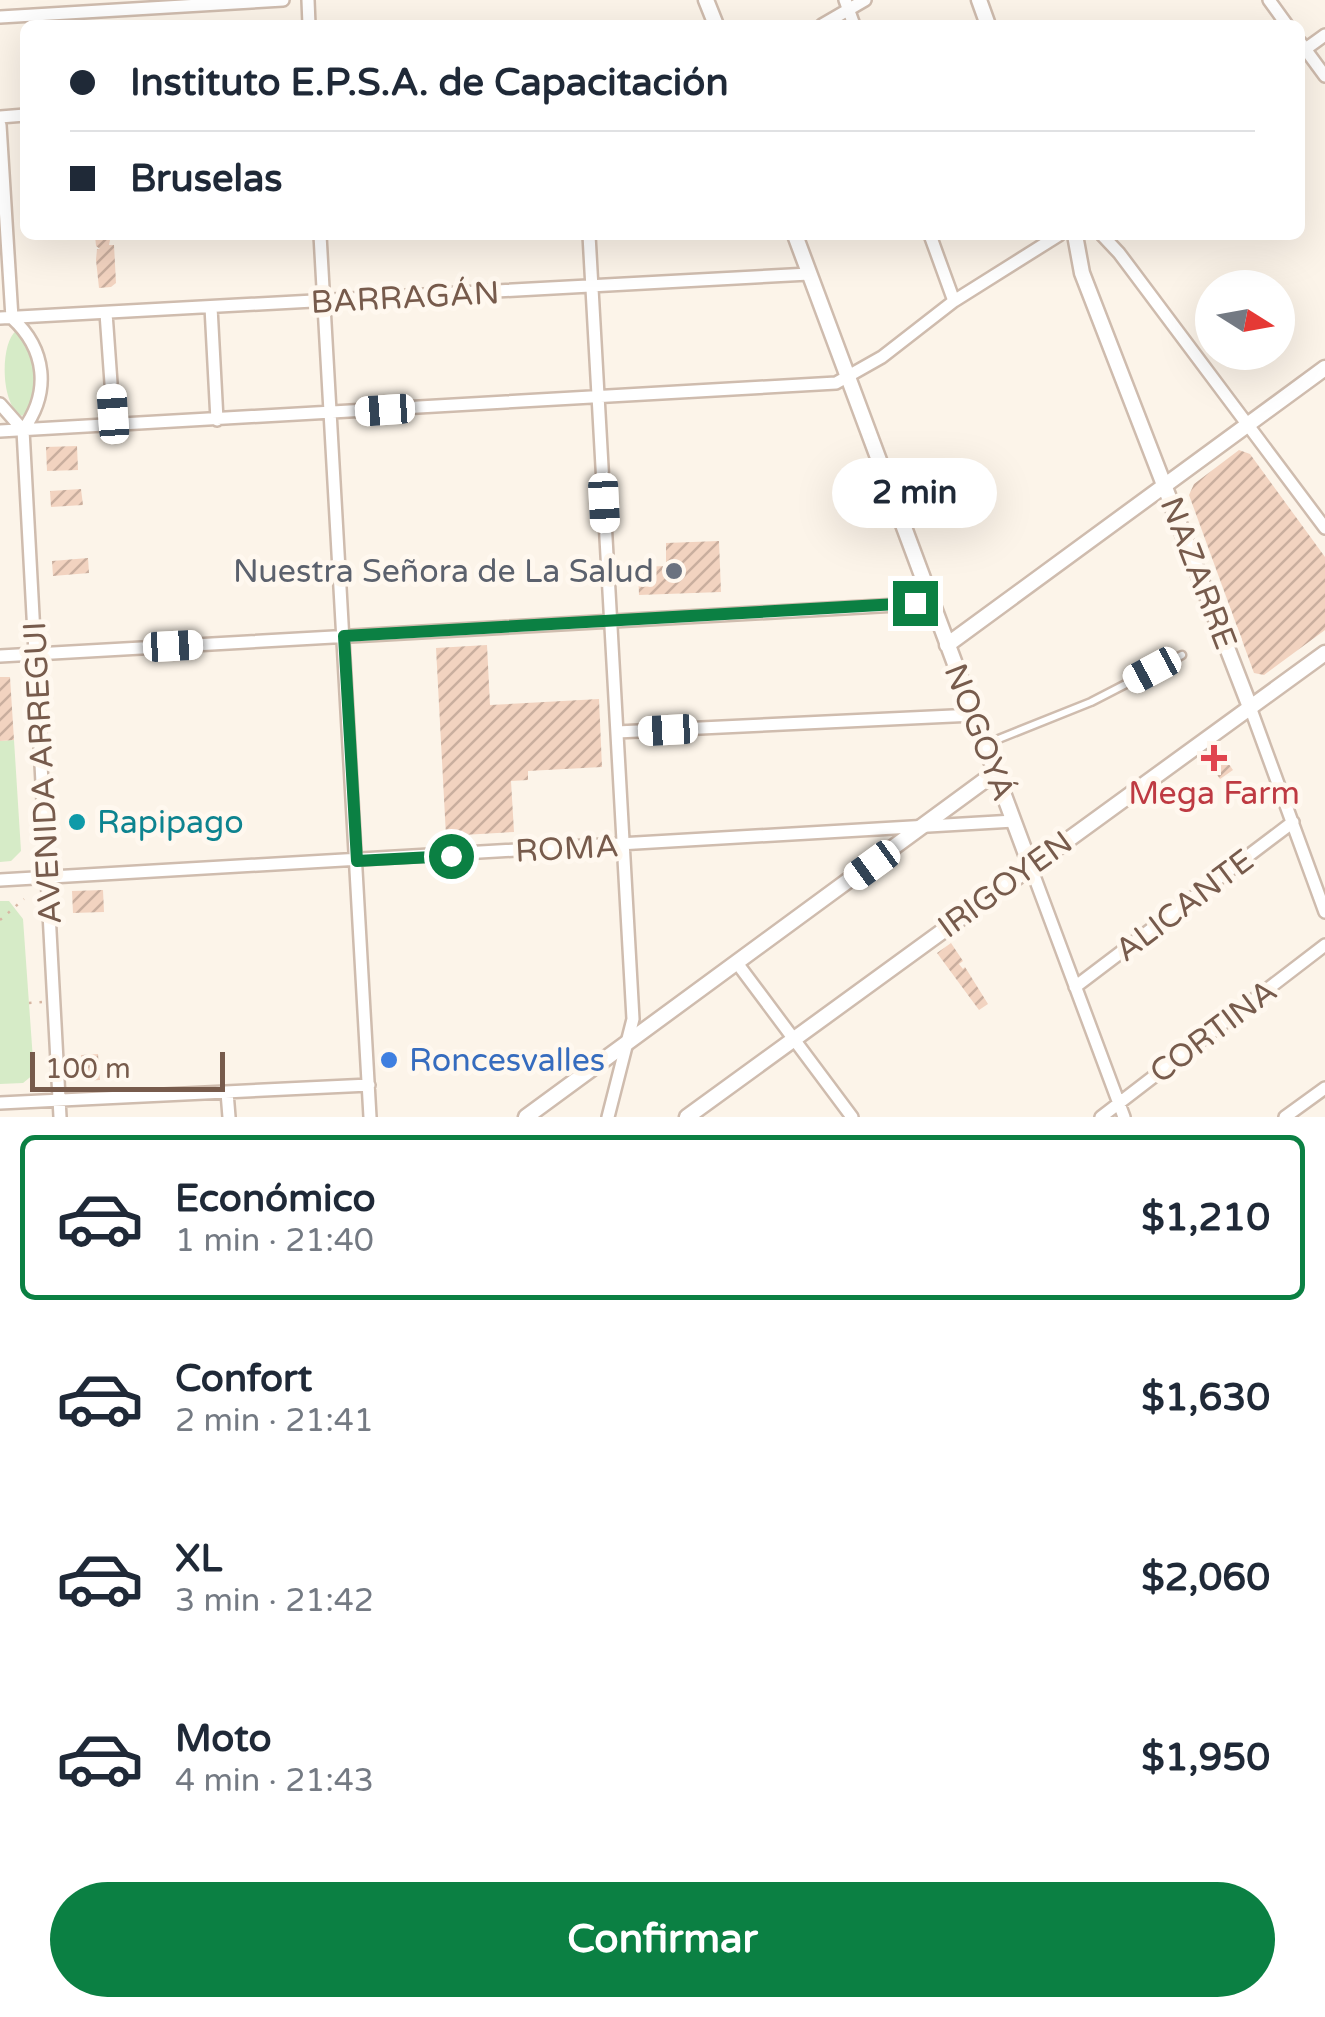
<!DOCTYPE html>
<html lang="es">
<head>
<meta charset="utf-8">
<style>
  body { margin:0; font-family:"Varela Round",sans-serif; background:#f2f2f3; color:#1f2937; height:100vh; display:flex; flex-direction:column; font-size:38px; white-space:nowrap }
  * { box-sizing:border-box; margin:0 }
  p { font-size:32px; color:#747a83 }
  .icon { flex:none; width:55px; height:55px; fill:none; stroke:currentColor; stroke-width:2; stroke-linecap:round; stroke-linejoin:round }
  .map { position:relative; height:1117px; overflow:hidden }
  .side { display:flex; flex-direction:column; background:#fff; flex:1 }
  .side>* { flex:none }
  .guide { position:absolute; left:20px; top:20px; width:1285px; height:220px; border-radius:15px; box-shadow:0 10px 40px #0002; display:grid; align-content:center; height:220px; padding:0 50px; background:#fff }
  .needle { width:65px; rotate:101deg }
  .tools { position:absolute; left:1195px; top:270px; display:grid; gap:20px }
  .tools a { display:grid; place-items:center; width:100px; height:100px; border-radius:50%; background:#fff; box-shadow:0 10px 40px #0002; font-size:50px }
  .scale { position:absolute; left:30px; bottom:25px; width:195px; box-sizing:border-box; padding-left:10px; border:5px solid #775b4c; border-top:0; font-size:28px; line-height:35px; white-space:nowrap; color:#775b4c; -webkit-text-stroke:8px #fff8ef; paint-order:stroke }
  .end { position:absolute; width:45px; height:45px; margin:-22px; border:12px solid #0b8043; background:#fff; box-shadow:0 0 0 5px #fff }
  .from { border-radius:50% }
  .bubble { position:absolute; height:70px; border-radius:35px; background:#fff; box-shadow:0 10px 40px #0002; font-size:32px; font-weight:700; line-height:70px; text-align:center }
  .car { position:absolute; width:30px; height:60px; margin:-30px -15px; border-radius:12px; box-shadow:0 0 8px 2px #0007; background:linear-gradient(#fff 24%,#345 0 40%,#fff 0 76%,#345 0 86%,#fff 0) }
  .guide b { display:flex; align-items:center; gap:35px; height:95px; font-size:38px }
  .guide b+b { border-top:2px solid #e0e1e3 }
  .guide i { width:25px; height:25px; background:#1f2937 }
  ul { padding:18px 0 0; list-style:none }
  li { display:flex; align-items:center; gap:30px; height:165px; margin:0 20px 15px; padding:0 30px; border:5px solid transparent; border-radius:15px }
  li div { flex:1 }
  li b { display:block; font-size:38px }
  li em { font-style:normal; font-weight:700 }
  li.on { border-color:#0b8043 }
  li>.icon { width:90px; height:90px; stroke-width:1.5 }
  .action { display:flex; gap:20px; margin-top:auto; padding:20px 50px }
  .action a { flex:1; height:115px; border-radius:60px; background:#0b8043; color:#fff; font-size:40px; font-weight:700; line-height:115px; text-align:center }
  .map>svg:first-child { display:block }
  .green { fill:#d6ebc7 }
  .building { fill:url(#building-hatch) }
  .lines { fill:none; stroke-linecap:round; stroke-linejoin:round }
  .service-casing { stroke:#cfbcae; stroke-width:11 }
  .minor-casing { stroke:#cfbcae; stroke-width:16 }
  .tertiary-casing { stroke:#cfbcae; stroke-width:19 }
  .path { stroke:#d7b6a3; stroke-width:2.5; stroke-dasharray:2.5 8; stroke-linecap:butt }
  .service { stroke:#fff; stroke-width:6 }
  .minor { stroke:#fff; stroke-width:11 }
  .tertiary { stroke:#fff; stroke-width:14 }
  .route { stroke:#0b8043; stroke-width:12 }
  .worship-dot { fill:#6b7280; stroke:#fff8ef; stroke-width:4 }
  .health-dot { fill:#e0444e; stroke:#fff8ef; stroke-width:4 }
  .culture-dot { fill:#0f9aa8; stroke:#fff8ef; stroke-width:4 }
  .shop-dot { fill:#3f7fe0; stroke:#fff8ef; stroke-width:4 }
  .labels { text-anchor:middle; stroke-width:10; stroke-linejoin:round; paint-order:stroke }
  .street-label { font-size:32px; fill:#775b4c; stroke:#fff8ef }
  .worship-label { font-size:32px; fill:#5b616d; stroke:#fff8ef; text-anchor:end }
  .health-label { font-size:32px; fill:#be3a42; stroke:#fff8ef }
  .culture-label { font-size:32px; fill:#0d838f; stroke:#fff8ef; text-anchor:start }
  .shop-label { font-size:32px; fill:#366cbe; stroke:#fff8ef; text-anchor:start }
</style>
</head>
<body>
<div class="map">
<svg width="1325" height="1117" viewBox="0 0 1325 1117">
  <defs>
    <pattern id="building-hatch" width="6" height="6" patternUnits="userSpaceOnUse" patternTransform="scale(2.5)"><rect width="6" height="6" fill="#f2d3c0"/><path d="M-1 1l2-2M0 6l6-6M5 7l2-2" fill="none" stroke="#c9ae9e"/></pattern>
  </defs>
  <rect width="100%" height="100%" fill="#fcf4e9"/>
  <!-- green -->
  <path class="green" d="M16,331c24,13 28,68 6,85 -22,-10 -22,-73 -6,-85z
    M14,740l7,111 -10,10 -11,1v-121z
    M0,901h9l14,18 11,155 -11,9 -23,1z"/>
  <!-- building -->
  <path class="building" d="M95,235h16l-2,10h5l2,38 -5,4 -12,1 -3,-28 1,-11h3l-4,-3z
    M77,446l1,24 -31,1 -1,-24z
    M1239,450l11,4 75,103v73l-61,45 -10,-2 -65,-178 5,-11z
    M81,489l2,16 -32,2 -1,-16z
    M719,541l2,51 -82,3 -1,-28 28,-1v-23z
    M88,558l1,15 -36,3 -1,-15z
    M487,645l3,60 109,-6 3,68 -74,4v9l-17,1 3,51 -68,4 -10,-188z
    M0,677h10l4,63 -14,1z
    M1219,750l14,20 -13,9 -14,-20z
    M85,813l1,17 -17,1 -1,-17z
    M103,890l1,22 -31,1 -1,-22z
    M951,943l12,18 -4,3 4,5 2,-2 23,37 -9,6 -42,-57z
    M98,1054l2,26 -15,1 -4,-26z"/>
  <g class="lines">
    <!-- service casing -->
    <g class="service-casing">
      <path id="service" d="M986,744l105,-42 91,-47"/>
    </g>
    <!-- minor casing -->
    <g class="minor-casing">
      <path id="minor" d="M308,0l1,25
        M845,0l9,25
        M1269,0l18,25
        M0,17l283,-17
        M822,25l43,-25
        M1300,42l25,34
        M1300,53l25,-18
        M0,117l25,-2
        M0,125l12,193
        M320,235l50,882
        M589,235l44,784 -25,98
        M930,235l24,66
        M1102,235l17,18 206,275
        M211,307l6,113
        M106,313l8,112
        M0,318l809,-44
        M12,318c34,31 39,74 11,112l37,687
        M0,404l23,26
        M0,431l836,-48 46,-26 72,-56 105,-66
        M0,656l932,-53
        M1250,707l75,205
        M617,732l357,-17
        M1030,865l94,252
        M0,880l1014,-59
        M737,963l115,154
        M1075,987l218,-165
        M227,1092l2,25
        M0,1103l369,-18
        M1101,1117l224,-172
        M1285,1117l40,-29"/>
    </g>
    <!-- tertiary casing -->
    <g class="tertiary-casing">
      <path id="tertiary" d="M706,0l10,25
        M979,0l9,25
        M795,235l235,630
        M1075,235l7,38 168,434
        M947,645l378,-277
        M526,1117l470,-345
        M687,1117l638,-464"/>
    </g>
    <!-- path -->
    <path class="path" d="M0,920l24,-21
      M29,1003l13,-1"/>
    <!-- service -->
    <use href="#service" class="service"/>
    <!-- minor -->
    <use href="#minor" class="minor"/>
    <!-- tertiary -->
    <use href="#tertiary" class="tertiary"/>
  </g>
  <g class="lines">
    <!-- route -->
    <path class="route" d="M451,856l-94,5 -13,-225 571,-33"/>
  </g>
  <!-- markers -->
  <circle class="worship-dot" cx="674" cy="571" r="10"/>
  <path class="health-dot" d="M1209 743h10v10h10v10h-10v10h-10v-10h-10v-10h10z"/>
  <circle class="culture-dot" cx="77" cy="822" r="10"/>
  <circle class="shop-dot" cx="389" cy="1060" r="10"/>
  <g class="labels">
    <!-- street labels -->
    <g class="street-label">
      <text transform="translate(405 297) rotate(-3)" y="11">BARRAGÁN</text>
      <text transform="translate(1199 573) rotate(69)" y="11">NAZARRE</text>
      <text transform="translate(980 732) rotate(69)" y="11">NOGOYÁ</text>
      <text transform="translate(42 773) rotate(-93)" y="11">AVENIDA ARREGUI</text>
      <text transform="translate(567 848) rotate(-3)" y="11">ROMA</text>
      <text transform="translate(1005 884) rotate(-36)" y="11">IRIGOYEN</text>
      <text transform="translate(1184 905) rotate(-37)" y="11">ALICANTE</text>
      <text transform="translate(1213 1031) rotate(-37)" y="11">CORTINA</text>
    </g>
    <!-- worship labels -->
    <g class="worship-label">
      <text x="654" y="582">Nuestra Señora de La Salud</text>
    </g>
    <!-- health labels -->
    <g class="health-label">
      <text x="1214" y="804">Mega Farm</text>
    </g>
    <!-- culture labels -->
    <g class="culture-label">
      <text x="97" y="833">Rapipago</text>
    </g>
    <!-- shop labels -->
    <g class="shop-label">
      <text x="409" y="1071">Roncesvalles</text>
    </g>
  </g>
</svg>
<div class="tools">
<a><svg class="needle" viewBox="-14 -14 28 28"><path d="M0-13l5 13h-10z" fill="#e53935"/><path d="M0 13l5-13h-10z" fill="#747a83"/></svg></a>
</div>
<div class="scale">100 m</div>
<i class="end from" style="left:451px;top:856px"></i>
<i class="end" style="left:915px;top:603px"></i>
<div class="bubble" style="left:832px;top:458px;width:165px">2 min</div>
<i class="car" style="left:385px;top:410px;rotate:266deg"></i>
<i class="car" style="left:113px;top:414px;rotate:356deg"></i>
<i class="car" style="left:604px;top:503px;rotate:177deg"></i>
<i class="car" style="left:173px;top:646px;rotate:87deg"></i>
<i class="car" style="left:1152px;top:670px;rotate:242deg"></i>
<i class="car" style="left:668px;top:730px;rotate:267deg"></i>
<i class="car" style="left:872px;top:865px;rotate:234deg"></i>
<div class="guide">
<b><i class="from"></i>Instituto E.P.S.A. de Capacitación</b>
<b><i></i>Bruselas</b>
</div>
</div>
<section class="side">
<ul>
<li class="on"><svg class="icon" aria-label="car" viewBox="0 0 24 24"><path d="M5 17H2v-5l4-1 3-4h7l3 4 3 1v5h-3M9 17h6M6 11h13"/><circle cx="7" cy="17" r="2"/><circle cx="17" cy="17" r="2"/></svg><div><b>Económico</b><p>1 min · 21:40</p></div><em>$1,210</em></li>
<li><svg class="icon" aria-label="car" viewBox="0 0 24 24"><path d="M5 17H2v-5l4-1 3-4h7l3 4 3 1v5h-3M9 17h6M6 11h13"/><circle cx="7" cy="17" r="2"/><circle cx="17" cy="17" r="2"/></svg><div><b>Confort</b><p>2 min · 21:41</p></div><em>$1,630</em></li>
<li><svg class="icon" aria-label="car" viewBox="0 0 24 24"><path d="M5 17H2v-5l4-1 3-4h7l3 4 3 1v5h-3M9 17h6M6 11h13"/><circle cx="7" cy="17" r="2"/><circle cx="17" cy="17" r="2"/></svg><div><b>XL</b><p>3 min · 21:42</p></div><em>$2,060</em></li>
<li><svg class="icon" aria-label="car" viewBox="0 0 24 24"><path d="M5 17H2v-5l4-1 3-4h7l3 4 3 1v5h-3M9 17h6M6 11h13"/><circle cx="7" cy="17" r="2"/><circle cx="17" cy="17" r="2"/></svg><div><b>Moto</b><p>4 min · 21:43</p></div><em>$1,950</em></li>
</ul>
<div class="action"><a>Confirmar</a></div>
</section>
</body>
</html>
